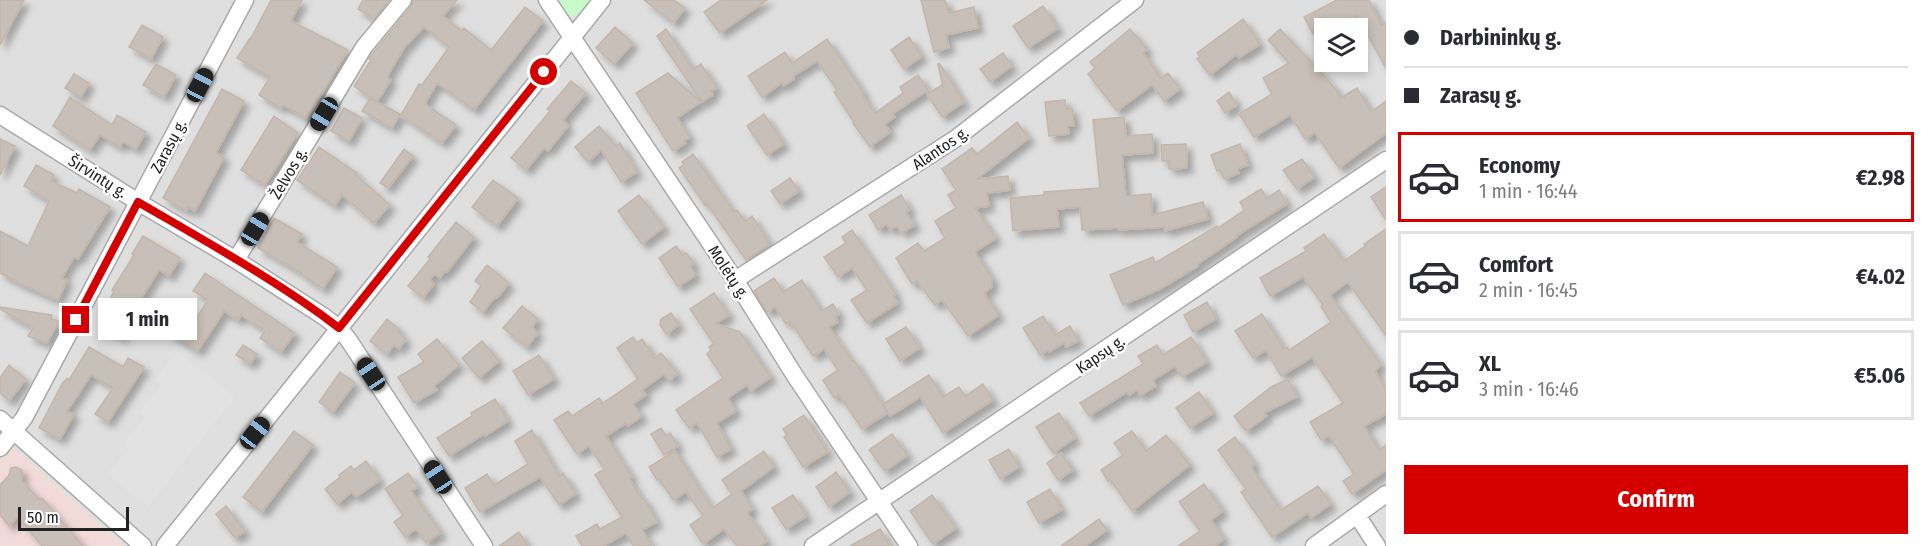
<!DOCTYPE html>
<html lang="en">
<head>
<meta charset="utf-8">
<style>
  body { margin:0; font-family:"Fira Sans Condensed",sans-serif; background:#f7f7f7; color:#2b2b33; height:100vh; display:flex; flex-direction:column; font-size:22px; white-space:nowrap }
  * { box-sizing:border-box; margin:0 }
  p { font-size:20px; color:#7c7c81 }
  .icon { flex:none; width:33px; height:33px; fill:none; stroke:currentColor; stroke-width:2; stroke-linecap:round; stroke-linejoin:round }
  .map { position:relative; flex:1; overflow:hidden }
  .panel { display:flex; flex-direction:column; background:#fff; width:540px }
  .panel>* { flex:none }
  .guide { display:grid; align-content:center; height:132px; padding:0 18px; background:#fff }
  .buttons { position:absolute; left:1314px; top:18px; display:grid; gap:12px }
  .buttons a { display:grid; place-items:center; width:54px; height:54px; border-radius:0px; background:#fff; box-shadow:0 3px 9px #0003; font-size:30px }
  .scale { position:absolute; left:18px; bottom:15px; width:111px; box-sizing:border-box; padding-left:6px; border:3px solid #222; border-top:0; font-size:16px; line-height:21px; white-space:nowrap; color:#222; -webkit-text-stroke:4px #fff; paint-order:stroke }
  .end { position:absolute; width:27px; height:27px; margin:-14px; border:8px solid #d40000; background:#fff; box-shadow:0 0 0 3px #fff }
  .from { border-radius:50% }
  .bubble { position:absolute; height:42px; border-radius:0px; background:#fff; box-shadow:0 3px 9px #0003; font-size:20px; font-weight:700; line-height:42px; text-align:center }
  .car { position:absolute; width:18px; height:36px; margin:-18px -9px; border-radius:8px; box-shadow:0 0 4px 2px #0007; background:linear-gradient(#222 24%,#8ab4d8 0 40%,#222 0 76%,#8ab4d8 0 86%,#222 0) }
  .guide b { display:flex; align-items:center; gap:21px; height:57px; font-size:22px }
  .guide b+b { border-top:2px solid #e1e1e2 }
  .guide i { width:15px; height:15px; background:#2b2b33 }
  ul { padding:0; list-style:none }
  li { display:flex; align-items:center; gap:18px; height:90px; margin:0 12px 9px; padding:0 6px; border:3px solid #e1e1e2; border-radius:0px }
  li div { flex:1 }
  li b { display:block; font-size:22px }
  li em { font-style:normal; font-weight:700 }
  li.active { border-color:#d40000 }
  li>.icon { width:54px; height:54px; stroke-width:1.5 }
  .button { display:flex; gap:12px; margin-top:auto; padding:12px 18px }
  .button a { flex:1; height:69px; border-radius:0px; background:#d40000; color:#fff; font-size:24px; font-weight:700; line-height:69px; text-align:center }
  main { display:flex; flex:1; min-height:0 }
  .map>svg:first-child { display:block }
  .residential { fill:#e0dfdf; fill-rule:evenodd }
  .commercial { fill:#f2dad9 }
  .park { fill:#c8facc }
  .parking { fill:#e2e2e2 }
  .building { fill:#c7bfb8; stroke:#c4b6ab; stroke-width:1.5; filter:url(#shadow) }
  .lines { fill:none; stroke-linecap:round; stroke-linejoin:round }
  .street-casing { stroke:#a9a9a9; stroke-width:19 }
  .street { stroke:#fff; stroke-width:16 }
  .route { stroke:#d40000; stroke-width:8 }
  .labels { text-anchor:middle; stroke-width:5; stroke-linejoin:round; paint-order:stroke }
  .street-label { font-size:16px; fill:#222; stroke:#fff }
</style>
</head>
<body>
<main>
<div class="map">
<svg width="1386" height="546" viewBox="0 0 1386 546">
  <defs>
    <filter id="shadow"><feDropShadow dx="5.5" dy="5.5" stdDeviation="3" flood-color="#0004"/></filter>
  </defs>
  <rect width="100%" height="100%" fill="#f2efe9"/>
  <!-- residential -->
  <path class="residential" d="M0,0h1386v546h-1262l-111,-98 -13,13zM1324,28h34v34h-34z"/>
  <!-- commercial -->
  <path class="commercial" d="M13,448l111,98h-124v-85z"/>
  <!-- park -->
  <path class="park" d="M555,0h36l-10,12 -11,6 -8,-7z"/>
  <!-- parking -->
  <path class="parking" d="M177,351l58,46 -87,110 -41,-33 21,-25 -5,-4 22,-28 -6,-5 22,-27 -6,-6z"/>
  <!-- building -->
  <path class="building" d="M0,0h24l-24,45z
    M271,0h31l-11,21 57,29 -41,68 -24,-13 -2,3 -22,-13 11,-18 -33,-19 13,-20h1z
    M363,0h26l-15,19 -16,-10z
    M413,0h44l-14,16 19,15 2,-3 27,22 34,-43 18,14 -69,89 -37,-27 -12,21 31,21 -14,18 -41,-28 18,-31 3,1 27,-38 -25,-20 -20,21 -17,29 4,3 -14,22 -23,-16 17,-26 -2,-1 4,-6 38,-46z
    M644,0h30l11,8 -11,15z
    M721,0h46l-47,33 -16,-21z
    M921,0h24l4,13 25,-6 4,21 -32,7 3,13 -15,4z
    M1337,0h32l12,25 5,-3v46l-29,-52 -29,12h-4v9l-7,4 -13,-24z
    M1043,6l15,22 -30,20 -15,-22z
    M1243,19l17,25 -21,14 -2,-4 -27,21 -13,-16 3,-2 -3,-4z
    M142,25l21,12 -12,22 -22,-12z
    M615,27l18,16 -19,21 -18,-16z
    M666,29l27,40 8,-5 16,24 -6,3 2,4 -11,7 -45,-66z
    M1130,29l17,20 -4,4 18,25 7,-5 12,16 -16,12 -12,-16 -35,26 -29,-37 7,-6 -5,-6z
    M1280,29l55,59 5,10 3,-2 1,2 1,-3 12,-7 14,24 15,-11v32l-47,35 -24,-35 -10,6 -15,-24 -36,22 -15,-23 33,-20 -9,-16 26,-15 -21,-23z
    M909,37l13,19 -18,13 -13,-19z
    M827,39l37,54 -2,1 13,19 28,-20 -3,-6 18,-12 10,15 -36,24 3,3 -10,7 5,8 -20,15 -17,-24 1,-1 -20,-30 3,-2 -20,-29 -24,15 1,3 -11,7 -1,-3 -20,14 -14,-21 37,-24 7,11z
    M1003,53l9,13 -22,16 -10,-13z
    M156,64l20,11 -12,22 -21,-12z
    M938,64h2l24,38 -22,15 -15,-23 15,-9 1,2z
    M668,73l33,29 -24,16 13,19 -6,4 2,2 -13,8 -37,-58z
    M74,74l15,9 -8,14 -16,-9z
    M571,81l15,12 -23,27 5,6 -20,25 -4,-3 -18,22 -15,-12 39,-47 -3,-2z
    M222,89l22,12 -28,52 8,4 -29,54 -7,-4 -1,4 -24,-13z
    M1229,92l8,13 -12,8 -8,-12z
    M70,97l42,28 5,-10 29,17 -10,17 -13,-7 -3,5 -20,-12 -10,15 -37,-24z
    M370,98l30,16 -8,14 -30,-17z
    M1065,100l1,9 6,-1 2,18h-6l1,8 -20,2 -4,-34z
    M344,108l18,10 -13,23 -18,-10z
    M764,114l20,30 -17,11 -20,-29z
    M274,116l24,17 -33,52 -24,-15z
    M1124,117l2,19 26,-2 1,19 -31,2 4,41 25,-2 1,21 51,-13 5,17 -43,12 -1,-4 -45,3 -1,-2 -36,2 -2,-23 -23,2 2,18 -46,4 -3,-33 34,-3v-3l56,-4 -7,-68z
    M1017,122l12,16 -52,41 31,-3 2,14 -23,3 2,13 -14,2 21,30 -21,14 17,26v9l-8,6 15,22 -31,21 -26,-36 -7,5 -18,-24 -5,3 -16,-26 22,-15 6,8 21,-13 -10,-17 21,-13 -8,-13 8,-5 -14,-21 30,-21 5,6z
    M599,126l17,20 4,-3 17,29 -16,10 -20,-32 -13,12 -13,-15z
    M0,139l15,7 -15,29z
    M1186,144l1,24 -18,1v-8h-7l-1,-16z
    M1240,144l8,21 -11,4 2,4 -15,6 -4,-9 -3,1 -6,-16z
    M319,147l38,26 -1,2 34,30 -16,18 -32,-28 -7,11 -38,-26z
    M404,149l9,7 -25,32 -8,-5z
    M693,154l41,58 3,-2 8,11 7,-5 18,28 -24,16 -39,-56 -2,1 -26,-37 5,-3 -2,-3z
    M1302,159l13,18 -18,12 -14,-19z
    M36,165l18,10 -3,6 26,12 2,-4 31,18 -32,52 -4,-2 -12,21 5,2 -9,20 -37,-16 -21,-11v-42l28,15 21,-45 -25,-15z
    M790,178l9,13 -19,13 -9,-13z
    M493,180l25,18 -21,28 -25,-19z
    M1386,187v33l-15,-23z
    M1261,189l6,9 12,-8 8,14 -51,32 1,1 -39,27v2l-38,23 -37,16 -13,-30 43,-18 2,6 62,-37 1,2 26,-18 -4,-8z
    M639,195l25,32 -22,17 -24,-33z
    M901,195l9,14 -4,3 9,13 -13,8 -5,-7 -7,4 -3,-6 -9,6 -9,-15z
    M274,218l28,16 -5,8 40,25 -14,22 -22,-15 1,-1 -44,-25z
    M456,222l18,15 -27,35 -2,-1 -5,7 -5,-4 -5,5 4,5 -11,14 -15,-12 22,-27 -2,-2z
    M1386,229v107l-38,-54 -18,13 51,70 -6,6 11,19v24l-22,12 15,24 7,-5v25l-34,24 -9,-13 11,-7 -25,-38 -8,4 -11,-18 33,-19 -27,-40 -4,-6 -31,19 -15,-26 -13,8 -18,-27 27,-17 22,35 3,-2 2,3 42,-28 -10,-15 2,-2 -20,-28 -33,19 -10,-18 46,-27 -2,-3 20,-14 20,27 21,-15 -1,-2z
    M852,230l44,64 -3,2 5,7 -31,20 -16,-23 16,-10 -15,-22 -14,9 -14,-20 22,-14 -4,-6z
    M143,236l37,22 -11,18 -10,-6 -28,44 -9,23 -19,-9 2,-9 -4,-2 13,-26 -2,-1 22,-35 -2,-1z
    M676,246l7,9 3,-2 8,10 -4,3 6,9 -18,12 -19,-29z
    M487,265l22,18 -12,15 -2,-1 -12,15 -13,-10 11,-16 -6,-5z
    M205,273l90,60 -14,19 -21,-14 5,-7 -24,-16 -3,5 -14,-9 -26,40 -31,-19 14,-21 14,9 13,-20 -15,-9z
    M774,278l9,14 19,-12 19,31 12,-7 6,10 -4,3 3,5 -9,5 23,34 2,-1 34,53 -26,16 -23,-34 -5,3 -11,-18 15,-10 -14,-21 -11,7 -23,-35 -4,3 -11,-17 -8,5 -13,-21z
    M714,293l15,22 -13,9 24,8 31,45 -20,14 -4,-6 -19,13 8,13 -19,12 14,26 -14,8 -20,-34 -8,5 -13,-18 47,-32 -16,-24 4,-4 -2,-3 5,-3 -24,-35z
    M1207,302l9,17 -23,13 -9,-17z
    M522,306l16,13 -6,8 6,6 -11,14 -24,-19z
    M0,307l52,8 -1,4 8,2 -12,22 -19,-7 5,-8 -33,-19z
    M671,313l8,12 -13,9 -6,-9 1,-6z
    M1043,316l12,19 15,-9 8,15 -12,6 -2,-4 -15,9 -1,-2 -8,5 -17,-27z
    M387,319l13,11 -2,2 8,7 -7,10 -5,-4 -7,9 -17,-13z
    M906,327l14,21 -20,13 -14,-22z
    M633,337l4,6 5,-4 13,19 6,-5 17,21 -9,7 -5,-7 -22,16 4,5 -13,9 9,12 -14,10 -2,-3 -20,13 26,41 -3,1 13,21 2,-1 13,24 -15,8 10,16h-19l-7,-13 -22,13h-22l-6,-10 21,-12 3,5 22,-12 -27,-42 9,-6 -15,-23 -12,8 -23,-34 14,-9 4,5 27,-18 4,5 35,-24 -21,-31z
    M1191,337l16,25 -25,15 -7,-11 -22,14 3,6 -16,10 -3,-6 -8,5 -2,-3 -38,24 -9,-13 63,-39 -5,-8 19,-11 6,10z
    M437,339l22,26 -25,21 3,4 -23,13 -16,-26 26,-15 -6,-8z
    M482,341l17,20 -20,17 -17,-20z
    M243,345l14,9 -7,10 -14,-9z
    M89,347l34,20 5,-9 16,9 -36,55 -13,-8 18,-26 -22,-13 -24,36 7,3 -14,25 -21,-11 23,-44 5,-6 2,2z
    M539,355l15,24 -26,16 -15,-24z
    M9,365l17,14 -17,22 -9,-8v-15z
    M340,372l15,11 -22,29 -14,-10z
    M929,375l14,22 16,-10 6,9 18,-12 10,16 -50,33 -23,-36 -30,19 -7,-12z
    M1288,379l9,18 -33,16 3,3 -21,15 -12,-15 37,-29z
    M1199,392l14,21 -23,15 -14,-20z
    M495,399l13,22 -23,15 -1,-2 -35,22 -12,-18 35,-22 -1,-3z
    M1059,413l16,25 -22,15 -17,-26z
    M804,415l24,37 -25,15 -19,-30 3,-2 -4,-6z
    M661,428l5,8 4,-3 8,13 -14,9 -13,-21z
    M532,430l27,46 4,-3 13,21 -17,11 -19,-28 -60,35 -15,-24 22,-14 7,11 34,-21 -13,-23z
    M294,431l19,14 -51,67 -19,-15z
    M1132,431l14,20 20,-16 24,30 -58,46 -22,-32 -2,2 -7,-11 22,-15 -9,-12z
    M892,434l16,21 -23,16 -16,-21z
    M1235,437l20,27 -4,3 30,43 37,-24 13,18 -20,14 -3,-5 -36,24 -31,-45 5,-3 -28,-39z
    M1009,449l10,18 -19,12 -11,-19z
    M675,451l37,57 20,-14 -10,-14 42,-29 10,16 -33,24 12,18 -6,4 20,28 -7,5h-23l-13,-17 -21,15 -13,-19 13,-9 -17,-24 -13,8 -14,-21 -2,1 -8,-13z
    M1061,453l12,17 -15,10 -11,-17z
    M366,461l14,19 -24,17 -4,-5 -15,12 -12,-15 15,-12 -1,-2 12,-9 3,4z
    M16,467l6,3v11l17,18 3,-1 41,48h-41l-24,-29 -9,9 -9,-11v-30l9,-10 2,-7z
    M836,472l14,20 -21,15 -13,-20z
    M408,473l10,14 -7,4 30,42 -15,10 -10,-14 -11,8 -11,-15 9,-7 -18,-26z
    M1204,484l19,27 -12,9 13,19 -9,7h-37l22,-15 -21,-29z
    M1050,489l12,21 -23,13 -12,-21z
    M793,495l14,21 -21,13 -14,-21z
    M932,495l24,33 -23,16 -23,-33z
    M226,506l19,25 -10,7 -19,-24z
    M1099,519l8,11 -22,16h-24z
    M880,529l10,17h-40z
    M519,532l9,14h-29z"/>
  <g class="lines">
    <!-- street casing -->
    <g class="street-casing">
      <path id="street" d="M547,0l188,280 60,96 114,170
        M0,115l138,87 98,58 87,56 16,12 9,11 136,207
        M236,260l128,-213 39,-47
        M735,280l220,-141 180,-139
        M0,419l143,127
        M0,448l24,-30 221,-418
        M1357,515l20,31
        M165,546l437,-546
        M813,546l573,-386
        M1314,546l72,-52"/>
    </g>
    <!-- street -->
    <use href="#street" class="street"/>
  </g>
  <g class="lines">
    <!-- route -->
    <path class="route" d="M76,320l62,-118c67,39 140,79 201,126l205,-256"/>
  </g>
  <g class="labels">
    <!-- street labels -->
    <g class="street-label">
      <text transform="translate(168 146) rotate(-62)" y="6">Zarasų g.</text>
      <text transform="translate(940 148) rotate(-34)" y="6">Alantos g.</text>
      <text transform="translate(288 173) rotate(-59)" y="6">Želvos g.</text>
      <text transform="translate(98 176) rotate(32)" y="6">Širvintų g.</text>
      <text transform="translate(729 272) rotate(57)" y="6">Molėtų g.</text>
      <text transform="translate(1100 354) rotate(-34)" y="6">Kapsų g.</text>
    </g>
  </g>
</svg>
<div class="buttons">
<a><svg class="icon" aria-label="layers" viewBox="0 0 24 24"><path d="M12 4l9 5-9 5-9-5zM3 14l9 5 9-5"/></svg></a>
</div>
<div class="scale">50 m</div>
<i class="end from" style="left:544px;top:72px"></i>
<i class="end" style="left:76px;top:320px"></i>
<div class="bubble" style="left:98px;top:298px;width:99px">1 min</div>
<i class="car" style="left:200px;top:85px;rotate:28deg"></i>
<i class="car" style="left:324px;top:114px;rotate:211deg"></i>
<i class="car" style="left:255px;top:229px;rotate:31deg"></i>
<i class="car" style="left:371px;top:374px;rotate:326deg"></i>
<i class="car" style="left:255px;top:433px;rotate:38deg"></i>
<i class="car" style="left:438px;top:477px;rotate:327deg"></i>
</div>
<section class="panel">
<div class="guide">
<b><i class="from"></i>Darbininkų g.</b>
<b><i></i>Zarasų g.</b>
</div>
<ul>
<li class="active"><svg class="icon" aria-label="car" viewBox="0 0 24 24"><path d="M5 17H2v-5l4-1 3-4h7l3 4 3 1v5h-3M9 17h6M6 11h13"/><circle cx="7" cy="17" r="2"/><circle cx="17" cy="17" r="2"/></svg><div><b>Economy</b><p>1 min · 16:44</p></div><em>€2.98</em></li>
<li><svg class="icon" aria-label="car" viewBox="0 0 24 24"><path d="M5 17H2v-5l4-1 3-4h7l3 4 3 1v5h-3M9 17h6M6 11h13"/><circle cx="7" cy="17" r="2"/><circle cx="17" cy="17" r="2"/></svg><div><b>Comfort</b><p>2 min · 16:45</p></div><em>€4.02</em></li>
<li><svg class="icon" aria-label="car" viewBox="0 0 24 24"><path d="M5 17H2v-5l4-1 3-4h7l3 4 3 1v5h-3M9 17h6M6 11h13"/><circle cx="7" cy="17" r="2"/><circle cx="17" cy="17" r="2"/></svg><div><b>XL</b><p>3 min · 16:46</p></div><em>€5.06</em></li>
</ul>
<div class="button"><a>Confirm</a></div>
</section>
</main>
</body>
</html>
